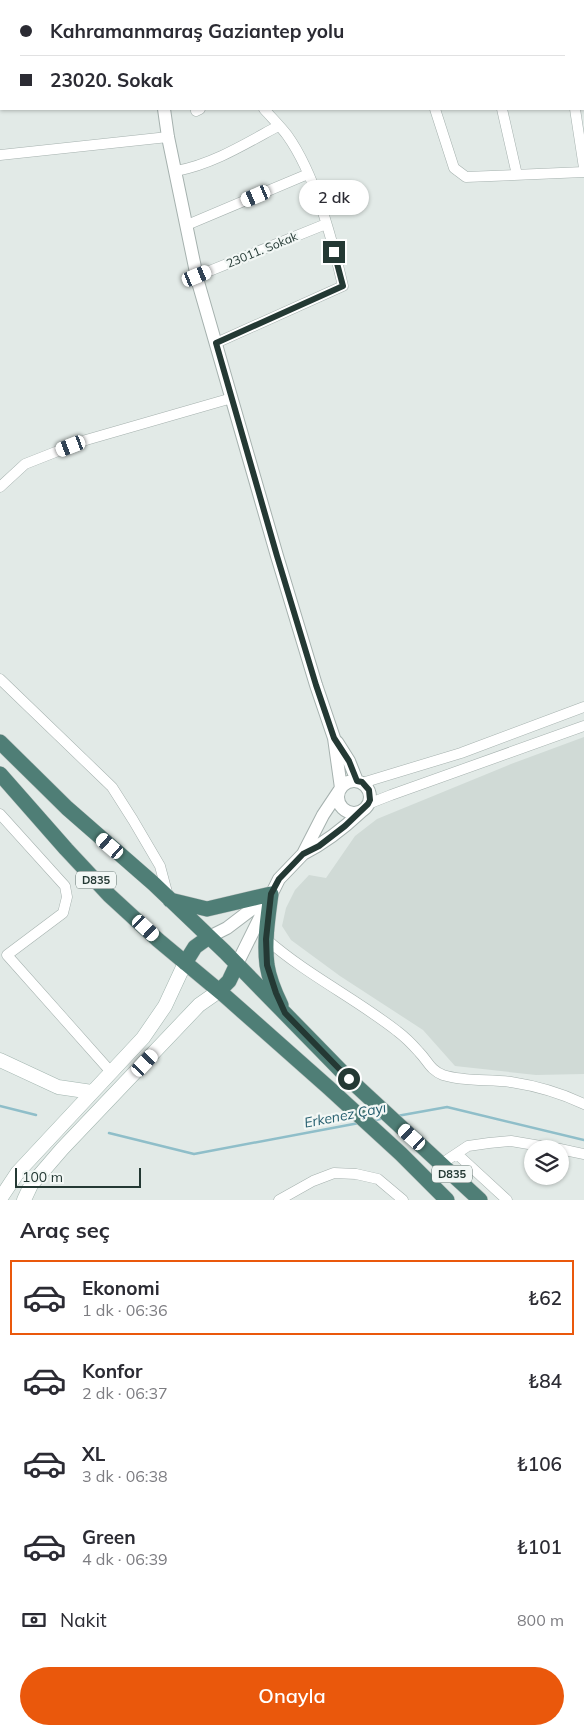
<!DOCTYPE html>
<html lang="tr">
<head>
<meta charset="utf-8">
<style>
  body { margin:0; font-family:Mulish,sans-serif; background:#f2f2f3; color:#2b2b33; height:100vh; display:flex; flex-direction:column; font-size:19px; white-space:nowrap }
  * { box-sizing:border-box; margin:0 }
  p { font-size:16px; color:#7c7c81 }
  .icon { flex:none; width:28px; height:28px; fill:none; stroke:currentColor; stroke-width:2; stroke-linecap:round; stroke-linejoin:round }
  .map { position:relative; height:1200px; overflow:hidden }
  .sheet { display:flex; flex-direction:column; background:#fff; flex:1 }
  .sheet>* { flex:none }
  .top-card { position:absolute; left:0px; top:0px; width:585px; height:110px; box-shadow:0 1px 4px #0004; display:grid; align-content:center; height:110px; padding:0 20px; background:#fff }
  .buttons { position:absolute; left:524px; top:1140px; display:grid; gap:10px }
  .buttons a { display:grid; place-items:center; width:45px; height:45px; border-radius:50%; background:#fff; box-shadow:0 1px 4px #0004; font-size:25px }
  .scale { position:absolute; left:15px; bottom:12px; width:126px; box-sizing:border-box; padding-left:5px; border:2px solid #243934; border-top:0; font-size:14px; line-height:18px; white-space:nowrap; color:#243934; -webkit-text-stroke:4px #f2f7f5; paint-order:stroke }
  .end { position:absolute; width:22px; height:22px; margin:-11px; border:6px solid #243934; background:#fff; box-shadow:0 0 0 2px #fff }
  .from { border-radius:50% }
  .bubble { position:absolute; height:35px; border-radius:18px; background:#fff; box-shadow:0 1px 4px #0004; font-size:16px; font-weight:600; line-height:35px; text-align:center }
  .car { position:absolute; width:15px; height:30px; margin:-15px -8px; border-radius:6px; box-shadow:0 0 4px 1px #0007; background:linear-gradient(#fff 24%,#345 0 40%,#fff 0 76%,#345 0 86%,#fff 0) }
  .top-card b { display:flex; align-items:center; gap:18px; height:48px; font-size:19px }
  .top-card b+b { border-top:1px solid #e1e1e2 }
  .top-card i { width:12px; height:12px; background:#2b2b33 }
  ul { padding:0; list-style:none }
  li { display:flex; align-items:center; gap:15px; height:75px; margin:0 10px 8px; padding:0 10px; border:2px solid transparent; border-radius:0px }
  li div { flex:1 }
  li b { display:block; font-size:19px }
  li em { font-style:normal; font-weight:600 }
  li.current { border-color:#ea580c }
  li>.icon { width:45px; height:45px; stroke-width:1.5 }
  h2 { padding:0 20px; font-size:22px; line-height:60px }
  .pay { display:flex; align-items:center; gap:12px; height:55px; padding:0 20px; font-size:19px }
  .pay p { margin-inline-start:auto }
  .primary-button { display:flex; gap:10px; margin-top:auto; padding:10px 20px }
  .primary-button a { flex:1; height:58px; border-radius:30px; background:#ea580c; color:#fff; font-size:20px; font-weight:600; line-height:58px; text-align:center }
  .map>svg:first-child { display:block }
  .built { fill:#d0dad6 }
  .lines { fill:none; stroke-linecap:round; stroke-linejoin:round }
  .stream { stroke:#8fbec9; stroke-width:2.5 }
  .minor-casing { stroke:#a5b1ae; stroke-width:11 }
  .tertiary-casing { stroke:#a5b1ae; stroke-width:14 }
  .secondary-casing { stroke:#a2b5af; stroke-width:15 }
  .trunk-casing { stroke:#bdc4c2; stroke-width:16 }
  .minor { stroke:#fff; stroke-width:10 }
  .tertiary { stroke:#fff; stroke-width:12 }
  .secondary { stroke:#fff; stroke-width:14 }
  .trunk { stroke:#4f7e76; stroke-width:15 }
  .route { stroke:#243934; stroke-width:6 }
  .labels { text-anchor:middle; stroke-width:4.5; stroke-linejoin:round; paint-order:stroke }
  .shield { fill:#f2f7f5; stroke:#62726e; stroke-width:1 }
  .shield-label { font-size:11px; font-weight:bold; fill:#243934 }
  .street-label { font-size:12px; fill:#243934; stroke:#f2f7f5 }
  .water-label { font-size:14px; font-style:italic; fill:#255e6e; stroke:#f2f7f5 }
</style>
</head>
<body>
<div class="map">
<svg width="584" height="1200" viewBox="0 0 584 1200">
  <rect width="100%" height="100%" fill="#e2eae7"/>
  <!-- built -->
  <path class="built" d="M584,737v337l-48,1 -81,-9 -32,-36 -83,-54 -49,-36 -9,-14 4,-18 9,-18 14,-15 17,3 29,-42 22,-17 134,-55z"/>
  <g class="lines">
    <!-- stream -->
    <path class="stream" d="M0,1106l36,9
      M397,1116l50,-9 137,33
      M372,1121l12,-3
      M109,1133l85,21 165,-31"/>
    <!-- minor casing -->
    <g class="minor-casing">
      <path id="minor" d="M396,0l1,1
        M472,0v1
        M549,0l1,1
        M277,1l1,-1
        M570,1l4,-1
        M435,109l19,59 12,9 118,-5
        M502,109l15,66
        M575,109l9,59
        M196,111l4,-2
        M0,155l168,-18
        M176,171c37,-7 69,-27 102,-45
        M187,225l121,-51
        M197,276l129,-52
        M216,343l127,-57c-11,-47 -28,-112 -56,-151 -6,-8 -16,-18 -23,-26
        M0,487l25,-23 61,-24 146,-42
        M0,679l112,108 21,33 27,46 8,30
        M362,783l99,-30 123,-46
        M368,804l23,-9 193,-69
        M0,814l65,72 2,11 -4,16 -56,42 104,117
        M266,939c41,36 89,59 131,92 8,6 15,13 22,21 9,9 11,18 24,23 22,7 46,4 68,7 26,4 50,11 73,22
        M560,1149l24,5
        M457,1154l50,46
        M441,1164l27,-18 21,-3 22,-2 47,8
        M279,1200l34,-19 21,-8 22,1 22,5 25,21"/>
    </g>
    <!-- tertiary casing -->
    <g class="tertiary-casing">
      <path id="tertiary" d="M148,0v1
        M164,109l4,28 30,145 79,274 39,129 18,53 7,50
        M337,742l12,19 8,20
        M338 797a16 16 0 1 1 32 0a16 16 0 1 1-32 0Z
        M303,854c22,-11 41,-26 59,-43
        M209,937l18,-9 42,-32
        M237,964l42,-85 24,-25 20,-39 16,-24"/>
    </g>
    <!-- secondary casing -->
    <g class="secondary-casing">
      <path id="secondary" d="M0,1060l58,27 34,5
        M0,1199l18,-27 125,-134 22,-32 20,-43
        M24,1200l7,-15 31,-36 137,-144 20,-14"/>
    </g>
    <!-- trunk casing -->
    <g class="trunk-casing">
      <path id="trunk" d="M0,742l67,66 87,76 71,68 124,127 131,121
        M0,774l66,75 43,46 49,45 66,55 105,93 72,66 46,46
        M170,900l37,9 64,-15c-3,23 -7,48 -4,71 2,13 8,28 14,40
        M185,963l10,-16 14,-10
        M219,991l10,-10 8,-17"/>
    </g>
    <!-- minor -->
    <use href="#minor" class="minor"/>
    <!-- tertiary -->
    <use href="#tertiary" class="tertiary"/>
    <!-- secondary -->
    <use href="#secondary" class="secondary"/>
    <!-- trunk -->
    <use href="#trunk" class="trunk"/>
  </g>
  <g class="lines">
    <!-- route -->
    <path class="route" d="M334,252l9,34 -127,57 61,213 39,129 18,53 15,23 8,20 5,1 7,8 1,10 -2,4 -23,22 -26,20 -16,8 -24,25 -8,15 -5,45 1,26 9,28 9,20 64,66"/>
  </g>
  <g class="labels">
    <!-- shield labels -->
    <g class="shield">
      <rect x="76" y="871.5" width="40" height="17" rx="4"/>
      <rect x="432" y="1165.5" width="40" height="17" rx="4"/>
    </g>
    <g class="shield-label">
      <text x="96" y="884">D835</text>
      <text x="452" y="1178">D835</text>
    </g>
    <!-- street labels -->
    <g class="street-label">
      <text transform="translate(262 250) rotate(-22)" y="4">23011. Sokak</text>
    </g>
    <!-- water labels -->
    <g class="water-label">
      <text transform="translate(345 1115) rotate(-11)" y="5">Erkenez Çayı</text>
    </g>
  </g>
</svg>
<div class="buttons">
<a><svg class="icon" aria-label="layers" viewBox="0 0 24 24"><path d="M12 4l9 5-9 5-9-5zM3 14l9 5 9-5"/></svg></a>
</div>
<div class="scale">100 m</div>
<i class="end from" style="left:349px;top:1079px"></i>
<i class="end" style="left:334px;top:252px"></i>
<div class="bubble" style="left:299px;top:180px;width:70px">2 dk</div>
<i class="car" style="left:256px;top:196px;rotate:247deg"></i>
<i class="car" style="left:197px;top:276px;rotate:68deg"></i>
<i class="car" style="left:71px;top:446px;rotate:249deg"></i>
<i class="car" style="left:110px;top:846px;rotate:311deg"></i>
<i class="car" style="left:146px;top:928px;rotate:133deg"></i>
<i class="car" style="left:145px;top:1063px;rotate:43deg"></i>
<i class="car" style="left:412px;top:1137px;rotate:312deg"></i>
<div class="top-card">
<b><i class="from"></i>Kahramanmaraş Gaziantep yolu</b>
<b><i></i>23020. Sokak</b>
</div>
</div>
<section class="sheet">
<h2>Araç seç</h2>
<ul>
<li class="current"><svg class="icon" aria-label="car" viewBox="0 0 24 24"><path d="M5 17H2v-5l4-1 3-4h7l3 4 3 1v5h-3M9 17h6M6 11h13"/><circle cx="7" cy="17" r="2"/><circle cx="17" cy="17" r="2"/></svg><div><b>Ekonomi</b><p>1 dk · 06:36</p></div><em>₺62</em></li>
<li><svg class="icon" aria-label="car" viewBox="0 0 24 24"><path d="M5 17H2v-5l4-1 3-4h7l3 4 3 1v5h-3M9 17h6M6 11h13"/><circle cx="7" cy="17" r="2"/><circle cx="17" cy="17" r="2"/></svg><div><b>Konfor</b><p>2 dk · 06:37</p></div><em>₺84</em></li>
<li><svg class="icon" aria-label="car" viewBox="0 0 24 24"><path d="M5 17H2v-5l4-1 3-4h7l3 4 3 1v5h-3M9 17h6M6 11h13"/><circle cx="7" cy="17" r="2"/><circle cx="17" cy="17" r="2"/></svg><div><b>XL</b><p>3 dk · 06:38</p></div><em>₺106</em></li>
<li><svg class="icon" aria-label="car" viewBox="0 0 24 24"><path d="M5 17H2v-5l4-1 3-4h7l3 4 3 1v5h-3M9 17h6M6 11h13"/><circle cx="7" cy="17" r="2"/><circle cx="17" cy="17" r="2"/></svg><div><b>Green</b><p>4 dk · 06:39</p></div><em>₺101</em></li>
</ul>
<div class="pay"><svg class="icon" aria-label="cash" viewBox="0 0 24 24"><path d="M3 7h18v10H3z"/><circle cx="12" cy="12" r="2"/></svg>Nakit<p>800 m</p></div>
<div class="primary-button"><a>Onayla</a></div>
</section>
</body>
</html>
